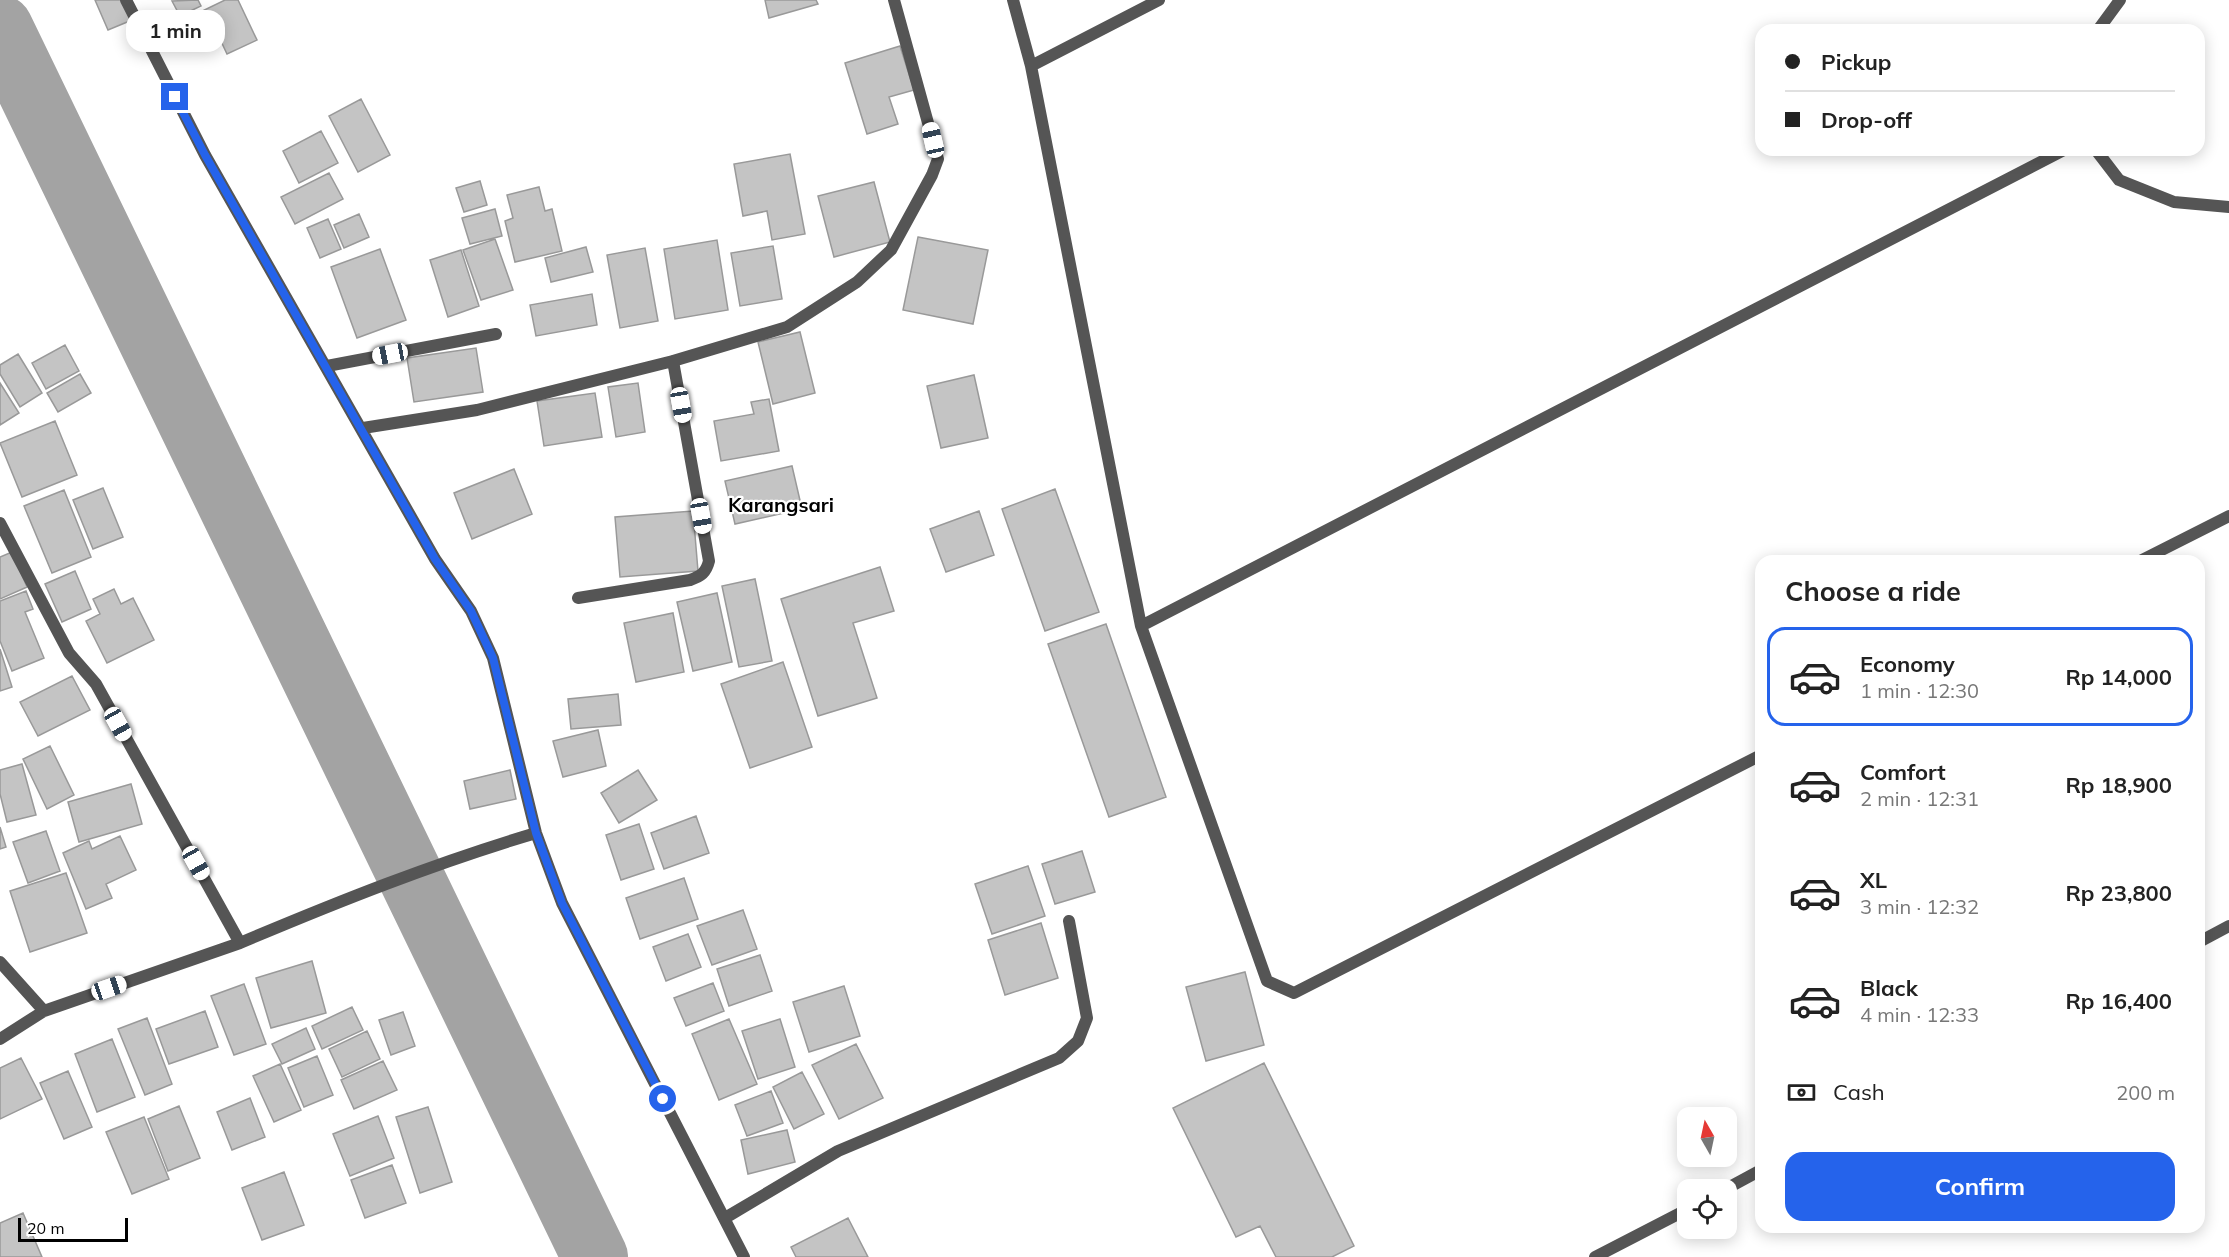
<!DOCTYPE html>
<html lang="en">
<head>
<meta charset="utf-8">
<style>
  body { margin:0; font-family:Mulish,sans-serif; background:#f2f2f2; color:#222; height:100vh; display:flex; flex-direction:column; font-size:22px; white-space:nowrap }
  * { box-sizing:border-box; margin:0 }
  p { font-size:20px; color:#767676 }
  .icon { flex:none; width:33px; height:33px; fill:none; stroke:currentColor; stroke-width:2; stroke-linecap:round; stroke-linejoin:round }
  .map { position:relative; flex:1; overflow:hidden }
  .drawer { position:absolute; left:1755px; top:555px; width:450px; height:678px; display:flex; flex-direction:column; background:#fff; border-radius:18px; box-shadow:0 3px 15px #0003 }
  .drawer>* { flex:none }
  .hud { position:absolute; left:1755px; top:24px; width:450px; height:132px; border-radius:18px; box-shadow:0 3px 15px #0003; display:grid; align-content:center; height:132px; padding:0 30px; background:#fff }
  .needle { width:39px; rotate:351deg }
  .buttons { position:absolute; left:1677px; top:1107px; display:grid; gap:12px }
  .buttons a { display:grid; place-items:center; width:60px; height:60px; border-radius:12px; background:#fff; box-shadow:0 3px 15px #0003; font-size:30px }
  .scale { position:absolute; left:18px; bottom:15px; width:110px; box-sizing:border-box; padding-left:6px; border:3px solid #000; border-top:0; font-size:16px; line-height:21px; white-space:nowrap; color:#000; -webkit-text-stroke:4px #fff; paint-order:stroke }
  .end { position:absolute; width:27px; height:27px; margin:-14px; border:8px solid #2563eb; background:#fff; box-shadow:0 0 0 3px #fff }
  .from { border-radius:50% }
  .bubble { position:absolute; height:42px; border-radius:18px; background:#fff; box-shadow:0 3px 15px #0003; font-size:20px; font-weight:700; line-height:42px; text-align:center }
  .car { position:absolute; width:18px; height:36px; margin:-18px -9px; border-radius:8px; box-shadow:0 0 4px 2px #0007; background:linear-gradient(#fff 24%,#345 0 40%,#fff 0 76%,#345 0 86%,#fff 0) }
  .hud b { display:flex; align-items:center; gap:21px; height:57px; font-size:22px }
  .hud b+b { border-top:2px solid #e0e0e0 }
  .hud i { width:15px; height:15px; background:#222 }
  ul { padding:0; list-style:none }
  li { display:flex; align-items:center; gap:18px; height:99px; margin:0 12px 9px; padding:0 18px; border:3px solid transparent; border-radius:18px }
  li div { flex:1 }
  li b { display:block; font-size:22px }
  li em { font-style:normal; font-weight:700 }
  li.on { border-color:#2563eb }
  li>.icon { width:54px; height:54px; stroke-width:1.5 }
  h2 { padding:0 30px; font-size:27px; line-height:72px }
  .pay { display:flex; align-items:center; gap:15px; height:66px; padding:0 30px; font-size:22px }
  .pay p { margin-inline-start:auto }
  .button { display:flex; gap:12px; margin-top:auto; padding:12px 30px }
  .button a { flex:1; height:69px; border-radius:18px; background:#2563eb; color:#fff; font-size:24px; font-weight:700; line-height:69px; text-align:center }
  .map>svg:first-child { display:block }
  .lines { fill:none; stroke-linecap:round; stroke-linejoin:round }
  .river { stroke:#a3a3a3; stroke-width:66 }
  .building { fill:#c4c4c4; stroke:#999; stroke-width:1.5 }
  .lane { stroke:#555; stroke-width:12 }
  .street { stroke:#555; stroke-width:12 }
  .route { stroke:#2563eb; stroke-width:8 }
  .labels { text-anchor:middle; stroke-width:4.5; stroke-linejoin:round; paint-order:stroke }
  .quarter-label { font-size:20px; font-weight:bold; fill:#000; stroke:#fff }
</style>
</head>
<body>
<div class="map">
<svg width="2229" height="1257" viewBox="0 0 2229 1257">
  <rect width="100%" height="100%" fill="#fff"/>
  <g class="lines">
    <!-- river -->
    <path class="river" d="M0,28l595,1229"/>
  </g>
  <!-- building -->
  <path class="building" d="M95,0h28l9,20 -24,10z
    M198,0l3,6 -21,10 -8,-15z
    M225,0h13l19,40 -30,14 -8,-17 -8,4 -13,-28z
    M765,0h51l2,4 -49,14z
    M900,46l14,44 -25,7 9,27 -31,10 -22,-71z
    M361,99l29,56 -32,17 -29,-56z
    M321,131l17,32 -39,20 -16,-32z
    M790,154l15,80 -33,6 -5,-29 -24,5 -9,-52z
    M329,173l14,26 -48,25 -14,-27z
    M480,181l7,24 -23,7 -8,-24z
    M874,182l16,60 -56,15 -16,-61z
    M539,187l6,24 7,-2 10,42 -47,11 -10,-41 8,-3 -6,-23z
    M495,209l7,27 -32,8 -8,-26z
    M359,214l10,23 -25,11 -10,-23z
    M328,219l13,30 -21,9 -13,-30z
    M918,237l70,13 -15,74 -70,-14z
    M495,239l18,51 -32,10 -18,-50z
    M717,240l11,70 -53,9 -11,-70z
    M773,246l9,53 -42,7 -9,-53z
    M586,247l7,25 -42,10 -6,-24z
    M645,248l13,73 -38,7 -13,-73z
    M380,249l26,71 -49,18 -26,-71z
    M461,250l18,56 -31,11 -18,-57z
    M592,294l5,31 -61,11 -6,-31z
    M800,332l15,61 -42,11 -15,-62z
    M65,345l14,26 -33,18 -14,-26z
    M476,348l7,44 -69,10 -7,-44z
    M18,354l24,39 -22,14 -20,-33v-9z
    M80,374l11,19 -33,19 -11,-19z
    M974,375l14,63 -47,10 -14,-62z
    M0,383l19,30 -19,12z
    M638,383l7,49 -29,5 -8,-50z
    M595,393l7,44 -58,9 -7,-45z
    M769,399l10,52 -58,10 -7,-40 40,-7 -3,-12z
    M55,421l22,54 -55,22 -22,-54z
    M792,466l10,43 -67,15 -10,-43z
    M514,469l18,45 -60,25 -18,-46z
    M103,488l20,49 -30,12 -20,-49z
    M1055,489l44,123 -54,19 -43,-122z
    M64,490l27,67 -39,16 -28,-67z
    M693,511l5,60 -78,6 -5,-60z
    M979,511l15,44 -48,17 -16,-43z
    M12,552l15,35 -27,12v-42z
    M880,567l14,44 -41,12 24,75 -59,18 -37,-117z
    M75,571l16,38 -29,13 -17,-38z
    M755,579l17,82 -33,6 -17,-81z
    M114,589l7,15 12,-6 21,42 -47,23 -21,-42 14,-7 -7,-15z
    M26,591l7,18 -8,3 19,46 -32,13 -12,-30v-40z
    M717,593l15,69 -39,9 -16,-69z
    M673,613l11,59 -48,10 -12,-59z
    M1106,624l60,173 -57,20 -61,-173z
    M0,649l12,38 -12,4z
    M783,662l29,85 -62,21 -29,-84z
    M72,676l18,34 -52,26 -18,-34z
    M618,694l3,31 -50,4 -3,-30z
    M598,730l8,36 -43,11 -10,-36z
    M50,746l24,49 -27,14 -24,-50z
    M22,764l14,51 -29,7 -7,-28v-24z
    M510,770l6,29 -46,10 -6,-28z
    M638,770l19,30 -38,23 -18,-30z
    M131,784l11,40 -63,18 -11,-40z
    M696,816l13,37 -45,16 -13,-36z
    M639,824l15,45 -33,11 -15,-45z
    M0,827l6,20 -6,2z
    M46,831l14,40 -32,12 -15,-41z
    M120,836l16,34 -30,14 6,14 -26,11 -23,-56 26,-12 3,8z
    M1082,851l13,41 -40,12 -13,-40z
    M1028,866l17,50 -53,18 -17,-50z
    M66,873l21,60 -57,19 -20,-61z
    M684,878l14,41 -58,20 -14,-41z
    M743,910l14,39 -45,16 -15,-39z
    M1041,923l17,55 -53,17 -17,-55z
    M688,934l13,33 -35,14 -13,-34z
    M760,955l12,36 -43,15 -12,-37z
    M312,961l14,52 -55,15 -15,-50z
    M1245,972l19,73 -58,16 -20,-74z
    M713,983l11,28 -38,15 -12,-28z
    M244,984l22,60 -32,11 -23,-59z
    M844,986l16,50 -51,16 -16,-50z
    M352,1007l11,23 -41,19 -10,-23z
    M205,1011l13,36 -49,17 -13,-35z
    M403,1012l12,34 -24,9 -12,-35z
    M147,1018l25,66 -27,11 -27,-66z
    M729,1019l28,65 -38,16 -27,-66z
    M780,1019l15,48 -37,12 -16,-48z
    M306,1028l9,21 -33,15 -10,-20z
    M367,1031l13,28 -38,18 -13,-28z
    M112,1039l23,58 -38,15 -22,-58z
    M856,1044l27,54 -44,21 -27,-54z
    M317,1056l16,39 -29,12 -16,-39z
    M21,1058l21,41 -42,20v-51z
    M383,1061l14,29 -43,19 -13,-29z
    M1264,1063l90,183 -22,11h-56l-16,-31 -24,11 -63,-129z
    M280,1064l21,46 -27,12 -21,-46z
    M68,1071l24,56 -28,12 -24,-56z
    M802,1072l22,42 -30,15 -21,-42z
    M771,1091l12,32 -36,13 -12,-31z
    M250,1098l15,39 -33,13 -15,-38z
    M179,1106l21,52 -32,13 -20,-52z
    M428,1107l24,75 -32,11 -24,-76z
    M378,1116l16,42 -44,18 -17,-42z
    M144,1117l25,62 -37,15 -26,-62z
    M787,1130l8,32 -47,12 -7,-34z
    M392,1165l14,38 -41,15 -14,-38z
    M284,1172l20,53 -42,15 -20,-52z
    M23,1213l19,44h-42v-34z
    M848,1218l20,39h-72l-5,-10z"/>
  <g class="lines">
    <!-- lane -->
    <path class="lane" d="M1013,0l18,66 110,560 923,-476
      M2098,30l22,-30
      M1031,66l128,-66
      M2096,150l23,30 55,22 55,5
      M2140,561l89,-45
      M1141,626l126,355 27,12 467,-238
      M2199,942l30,-16
      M1724,1190l37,-20
      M1595,1257l93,-48"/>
    <!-- street -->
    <path class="street" d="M126,0l79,155 230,404 36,52 22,47 43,175 26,70 182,354
      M327,366l169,-32
      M363,428l114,-18 196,-49 114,-34 70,-45 34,-32 41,-75 6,-16 -44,-159
      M0,523l69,130 27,31 144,259 -196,68 -44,28
      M578,598l112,-18c11,-4 16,-7 19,-19l-36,-200
      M240,943c97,-41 195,-80 296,-110
      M0,962l44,49
      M725,1218l113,-67 221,-93 19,-17 9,-23 -18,-97"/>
  </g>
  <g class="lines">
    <!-- route -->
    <path class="route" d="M175,97l30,58 230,404 36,52 22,47 43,175 26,70 101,196"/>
  </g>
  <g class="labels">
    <!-- quarter labels -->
    <g class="quarter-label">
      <text x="781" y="512">Karangsari</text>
    </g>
  </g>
</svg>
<div class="buttons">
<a><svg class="needle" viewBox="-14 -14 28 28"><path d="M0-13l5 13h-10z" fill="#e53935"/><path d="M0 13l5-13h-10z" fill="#767676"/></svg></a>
<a><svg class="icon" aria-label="locate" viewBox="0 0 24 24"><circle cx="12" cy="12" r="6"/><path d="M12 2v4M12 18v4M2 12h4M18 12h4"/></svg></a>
</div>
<div class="scale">20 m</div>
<i class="end from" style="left:663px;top:1099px"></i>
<i class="end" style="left:175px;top:97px"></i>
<div class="bubble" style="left:126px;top:10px;width:99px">1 min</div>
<i class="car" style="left:933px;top:140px;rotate:347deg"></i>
<i class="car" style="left:390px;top:354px;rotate:259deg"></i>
<i class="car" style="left:681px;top:405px;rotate:170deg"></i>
<i class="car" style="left:701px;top:516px;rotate:170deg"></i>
<i class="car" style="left:118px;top:724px;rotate:151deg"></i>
<i class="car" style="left:196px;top:863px;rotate:151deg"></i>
<i class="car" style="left:109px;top:988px;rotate:71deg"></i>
<div class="hud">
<b><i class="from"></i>Pickup</b>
<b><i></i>Drop-off</b>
</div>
<section class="drawer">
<h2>Choose a ride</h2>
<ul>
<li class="on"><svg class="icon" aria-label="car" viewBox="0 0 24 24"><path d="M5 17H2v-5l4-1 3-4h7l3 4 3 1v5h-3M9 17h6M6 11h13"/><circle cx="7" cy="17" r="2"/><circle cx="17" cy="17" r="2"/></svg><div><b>Economy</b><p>1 min · 12:30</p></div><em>Rp 14,000</em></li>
<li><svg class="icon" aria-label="car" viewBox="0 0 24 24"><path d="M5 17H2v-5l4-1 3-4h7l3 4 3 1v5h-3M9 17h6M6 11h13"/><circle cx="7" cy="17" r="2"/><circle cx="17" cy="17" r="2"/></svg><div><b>Comfort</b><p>2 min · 12:31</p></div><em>Rp 18,900</em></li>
<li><svg class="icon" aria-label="car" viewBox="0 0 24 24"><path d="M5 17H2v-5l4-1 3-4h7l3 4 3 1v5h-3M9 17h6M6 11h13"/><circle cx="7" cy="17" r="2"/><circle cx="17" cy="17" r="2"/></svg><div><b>XL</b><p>3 min · 12:32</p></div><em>Rp 23,800</em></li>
<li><svg class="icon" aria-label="car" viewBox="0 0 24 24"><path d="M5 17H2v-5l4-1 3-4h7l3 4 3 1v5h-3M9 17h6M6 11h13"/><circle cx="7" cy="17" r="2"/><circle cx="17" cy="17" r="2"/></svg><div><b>Black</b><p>4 min · 12:33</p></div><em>Rp 16,400</em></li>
</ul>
<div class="pay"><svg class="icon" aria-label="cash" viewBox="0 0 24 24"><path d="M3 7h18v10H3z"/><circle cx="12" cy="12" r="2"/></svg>Cash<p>200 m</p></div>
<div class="button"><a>Confirm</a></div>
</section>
</div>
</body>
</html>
